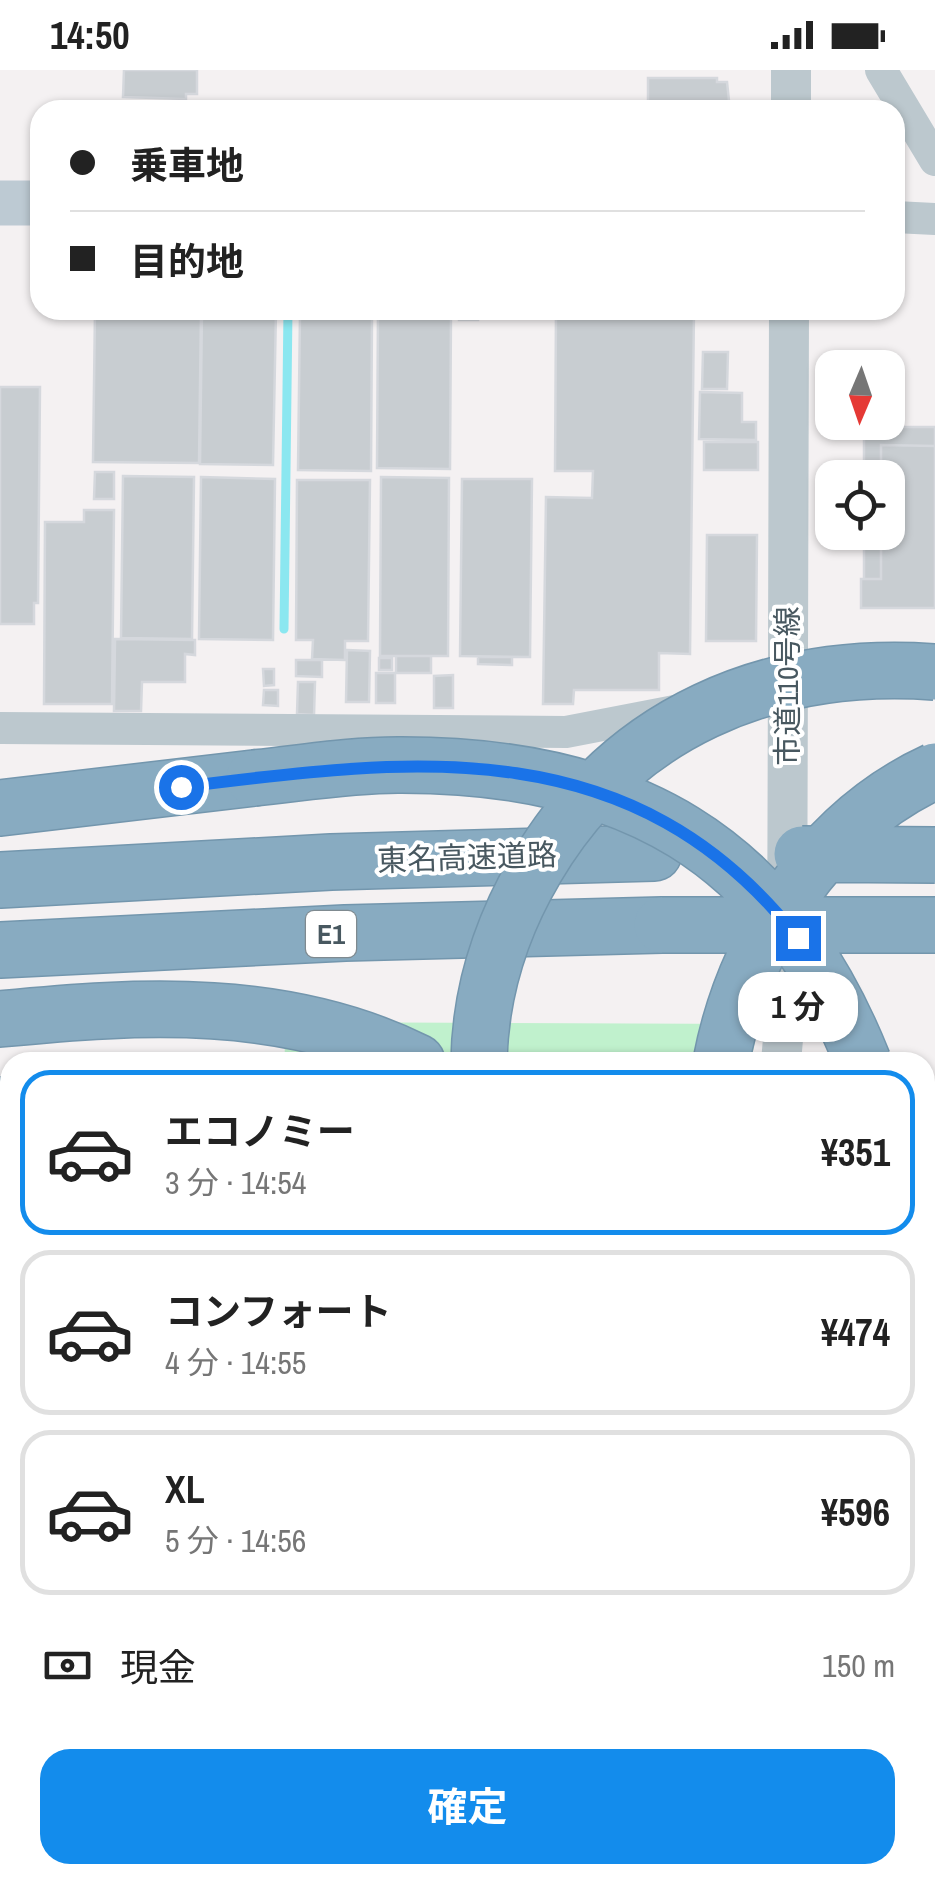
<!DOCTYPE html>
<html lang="ja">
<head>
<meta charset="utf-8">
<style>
  body { margin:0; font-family:"Archivo Narrow","Noto Sans JP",sans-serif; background:#f6f6f6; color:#222; height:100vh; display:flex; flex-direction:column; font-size:38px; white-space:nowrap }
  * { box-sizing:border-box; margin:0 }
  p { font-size:32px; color:#767676 }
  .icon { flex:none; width:55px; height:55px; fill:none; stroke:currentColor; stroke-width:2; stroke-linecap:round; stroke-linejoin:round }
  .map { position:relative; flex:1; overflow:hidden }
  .details { position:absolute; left:0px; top:982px; width:935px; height:832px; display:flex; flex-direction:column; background:#fff; border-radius:30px 30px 0 0; box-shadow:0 2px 8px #0004 }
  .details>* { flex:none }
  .hud { position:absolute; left:30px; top:30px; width:875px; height:220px; border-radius:30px; box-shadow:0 2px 8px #0004; display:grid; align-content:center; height:220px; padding:0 40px; background:#fff }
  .needle { width:65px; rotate:182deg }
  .fabs { position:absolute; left:815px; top:280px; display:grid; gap:20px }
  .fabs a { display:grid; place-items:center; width:90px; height:90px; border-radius:20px; background:#fff; box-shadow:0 2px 8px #0004; font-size:50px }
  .end { position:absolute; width:45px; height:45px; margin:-22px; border:12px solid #1a73e8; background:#fff; box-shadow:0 0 0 5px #fff }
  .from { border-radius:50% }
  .bubble { position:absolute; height:70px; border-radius:30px; background:#fff; box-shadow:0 2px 8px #0004; font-size:32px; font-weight:700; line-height:70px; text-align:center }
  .hud b { display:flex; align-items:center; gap:35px; height:95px; font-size:38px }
  .hud b+b { border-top:2px solid #e0e0e0 }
  .hud i { width:25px; height:25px; background:#222 }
  ul { padding:18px 0 0; list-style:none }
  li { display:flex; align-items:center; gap:30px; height:165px; margin:0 20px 15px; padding:0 20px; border:5px solid #e0e0e0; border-radius:30px }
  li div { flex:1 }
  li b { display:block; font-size:38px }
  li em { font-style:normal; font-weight:700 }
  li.selected { border-color:#138cec }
  li>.icon { width:90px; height:90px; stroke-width:1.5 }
  .pay { display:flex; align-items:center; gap:25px; height:110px; padding:0 40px; font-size:38px }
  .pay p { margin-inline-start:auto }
  .button { display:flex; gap:20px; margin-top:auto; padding:20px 40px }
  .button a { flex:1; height:115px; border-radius:30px; background:#138cec; color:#fff; font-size:40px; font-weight:700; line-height:115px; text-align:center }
  .status { display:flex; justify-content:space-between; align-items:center; height:70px; padding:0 50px; background:#fff; direction:ltr }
  .status svg { height:28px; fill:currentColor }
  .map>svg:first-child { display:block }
  .green { fill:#c0f1cd }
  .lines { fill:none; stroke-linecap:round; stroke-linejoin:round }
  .stream { stroke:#8be7f0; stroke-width:9 }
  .building { fill:#c8cdd1; stroke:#d5d8dd; stroke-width:2.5 }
  .motorway-casing { stroke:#7396ad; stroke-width:58 }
  .minor { stroke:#bcc8ce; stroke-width:32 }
  .tertiary { stroke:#bcc8ce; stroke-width:40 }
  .secondary { stroke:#bdcad3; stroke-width:45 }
  .motorway { stroke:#88abc1; stroke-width:55 }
  .motorway-bridge-casing { stroke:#7396ad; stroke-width:58; stroke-linecap:butt }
  .motorway-bridge { stroke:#88abc1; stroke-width:55 }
  .route { stroke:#1a73e8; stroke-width:12 }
  .labels { text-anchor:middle; stroke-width:8; stroke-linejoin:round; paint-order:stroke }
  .shield { fill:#fff; stroke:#7f8a90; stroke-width:2.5 }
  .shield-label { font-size:28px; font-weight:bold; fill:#485860 }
  .street-label { font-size:30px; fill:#485860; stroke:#fff }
</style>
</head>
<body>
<div class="status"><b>14:50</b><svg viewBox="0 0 49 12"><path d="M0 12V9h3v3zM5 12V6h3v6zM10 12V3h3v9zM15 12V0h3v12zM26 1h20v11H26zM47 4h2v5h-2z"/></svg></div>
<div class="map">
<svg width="935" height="1813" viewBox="0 0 935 1813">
  <rect width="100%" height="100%" fill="#f4f1f2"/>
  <!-- green -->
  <path class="green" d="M284,952l474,2 -7,38h-466z
    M75,1805h111l-7,8h-92z"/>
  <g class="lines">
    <!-- stream -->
    <path class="stream" d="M284,559l4,-319"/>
  </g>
  <!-- building -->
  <path class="building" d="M124,0h73v24h-11v5l-63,-2z
    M648,8h69v4h10l3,28h-45v-8h-37z
    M95,240h106l-2,153 -106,-1z
    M202,240h74l-3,155 -73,-1z
    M459,240h19v10h-19z
    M556,240h138l-4,344 -31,-1v37h-85l-1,14h-30l3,-207 46,1 1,-27h-38z
    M378,241l73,1 -1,157 -73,-1z
    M300,244l72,1 -1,156 -73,-1z
    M703,282h25l-1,37h-25z
    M0,317h40l-2,216h-4v21h-34z
    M700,322l42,1v29h14v18l-57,-1z
    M864,357h71v19l-54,-1v33h-17z
    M704,372h54v28h-54z
    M881,375l54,1v162h-74v-29h20v-47h7v-54h-7z
    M95,402h19v27h-20z
    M123,406l71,1 -2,162 -71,-1z
    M201,407l74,2 -2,161 -74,-1z
    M381,407l68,1 -1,178h-68z
    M462,409h70l-2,178 -70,-1z
    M297,410h73l-2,161h-23v19l-33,-1 1,-19h-17z
    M84,440h30l-2,194h-68l1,-182h39z
    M864,462h17v47h-17z
    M707,465h50l-1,106h-50z
    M115,569l80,1v15l-10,-1v28h-43l-1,29h-27z
    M347,580l23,1 -1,51h-23z
    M396,586h35v17h-35z
    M478,587h34v8l-34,-1z
    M379,588h13v12h-13z
    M296,590h26v17l-26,-1z
    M263,599h11v16l-10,1z
    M376,603h19v30h-19z
    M453,605v33h-19v-32z
    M298,612h17l-1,33 -17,-1z
    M264,620h14v16l-15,-1z
    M0,1647l10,3v42h-10z
    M0,1700h10v56h-10z
    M0,1772h10v26h-10z
    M925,1801l10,3v9h-27l3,-8h14z
    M321,1805h61l-5,8h-61z
    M447,1805h27l14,8h-46z"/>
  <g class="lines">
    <!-- motorway casing -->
    <g class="motorway-casing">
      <path id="motorway" d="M0,738l254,-30
        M0,810l331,-18 323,-9
        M0,880l345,-17 317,-8
        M0,949c141,-14 287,-22 417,43
        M0,1035l10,1
        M925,1347l10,28
        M925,1477l10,12
        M925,1551l10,11
        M925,1667l10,11"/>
    </g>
    <!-- minor -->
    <path class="minor" d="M881,0l54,90
      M895,147l40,2
      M0,658l566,4 114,-22
      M0,1118l10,-1
      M0,1616h10
      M925,1717l3,3 -3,4
      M871,1813l5,-8"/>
    <!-- tertiary -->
    <path class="tertiary" d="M791,40v-40
      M781,992l6,-69 2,-683
      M211,1813l7,-8"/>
    <!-- secondary -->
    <path class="secondary" d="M0,133h40"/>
    <!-- motorway -->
    <use href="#motorway" class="motorway"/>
    <!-- motorway-bridge casing -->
    <g class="motorway-bridge-casing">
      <path id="motorway-bridge" d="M254,708c48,-5 96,-13 144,-13 228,-1 379,81 465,297
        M802,784l133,1
        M662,855h273
        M479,992c1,-70 21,-133 57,-194 86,-146 233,-208 399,-196
        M721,992c23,-120 100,-239 214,-291
        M925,1207l10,27"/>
    </g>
    <!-- motorway-bridge -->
    <use href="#motorway-bridge" class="motorway-bridge"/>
  </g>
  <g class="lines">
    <!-- route -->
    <path class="route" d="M181,717c236,-30 453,-57 617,151"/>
  </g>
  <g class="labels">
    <!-- shield labels -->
    <rect class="shield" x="306" y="841" width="50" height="46" rx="8"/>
    <g class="shield-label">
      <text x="331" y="874">E1</text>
    </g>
    <!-- street labels -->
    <g class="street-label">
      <text transform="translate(788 616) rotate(-90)" y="10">市道110号線</text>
      <text transform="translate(467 788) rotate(-2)" y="10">東名高速道路</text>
    </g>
  </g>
</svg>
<div class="fabs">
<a><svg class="needle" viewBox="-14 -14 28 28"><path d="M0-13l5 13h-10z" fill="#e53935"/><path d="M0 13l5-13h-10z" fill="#767676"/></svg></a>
<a><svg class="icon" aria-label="locate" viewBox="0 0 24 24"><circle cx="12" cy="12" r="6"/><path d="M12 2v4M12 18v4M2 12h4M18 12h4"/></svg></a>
</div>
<i class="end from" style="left:181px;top:717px"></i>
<i class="end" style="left:798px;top:868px"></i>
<div class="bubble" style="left:738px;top:902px;width:120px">1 分</div>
<div class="hud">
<b><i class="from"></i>乗車地</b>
<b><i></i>目的地</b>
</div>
<section class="details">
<ul>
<li class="selected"><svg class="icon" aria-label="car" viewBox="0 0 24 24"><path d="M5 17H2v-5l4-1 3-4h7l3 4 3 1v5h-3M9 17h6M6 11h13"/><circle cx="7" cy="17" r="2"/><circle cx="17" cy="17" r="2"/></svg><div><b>エコノミー</b><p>3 分 · 14:54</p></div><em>¥351</em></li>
<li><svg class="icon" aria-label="car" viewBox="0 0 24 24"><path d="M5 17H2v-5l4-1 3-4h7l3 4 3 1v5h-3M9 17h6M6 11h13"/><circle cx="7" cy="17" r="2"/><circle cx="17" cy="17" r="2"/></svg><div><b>コンフォート</b><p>4 分 · 14:55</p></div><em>¥474</em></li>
<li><svg class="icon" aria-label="car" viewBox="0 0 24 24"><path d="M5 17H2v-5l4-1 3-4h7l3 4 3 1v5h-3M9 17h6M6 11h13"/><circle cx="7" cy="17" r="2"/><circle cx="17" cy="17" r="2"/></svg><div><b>XL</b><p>5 分 · 14:56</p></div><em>¥596</em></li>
</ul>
<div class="pay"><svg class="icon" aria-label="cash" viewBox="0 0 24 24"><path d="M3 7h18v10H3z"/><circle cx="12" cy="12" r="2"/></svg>現金<p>150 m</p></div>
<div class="button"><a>確定</a></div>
</section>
</div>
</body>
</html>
